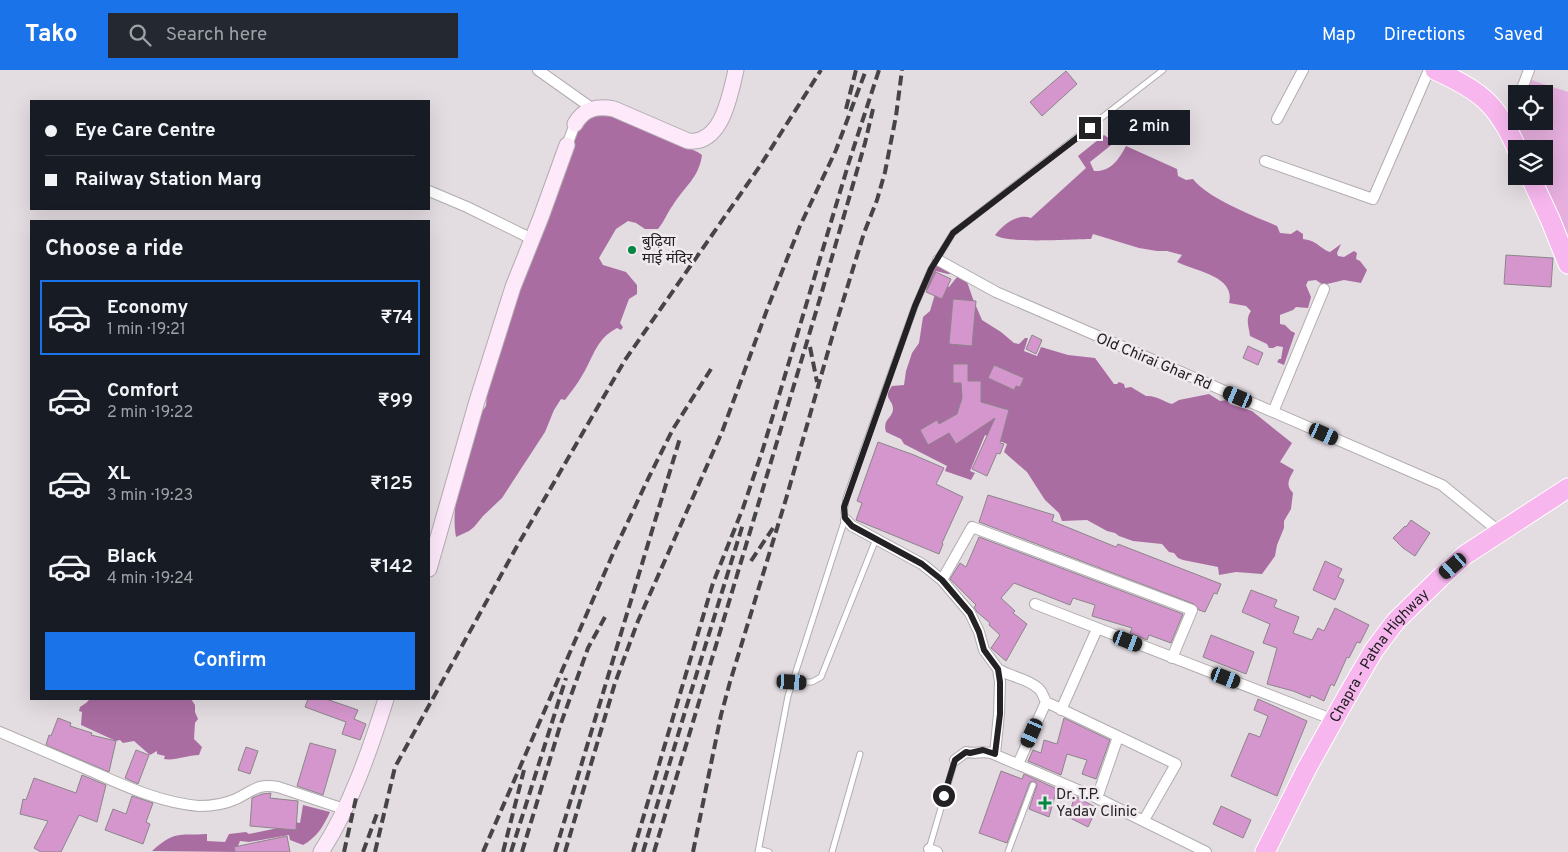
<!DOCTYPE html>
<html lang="en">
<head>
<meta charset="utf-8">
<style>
  body { margin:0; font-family:Overpass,"Noto Sans Devanagari",sans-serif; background:#242831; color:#f1f3f6; height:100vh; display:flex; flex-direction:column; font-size:19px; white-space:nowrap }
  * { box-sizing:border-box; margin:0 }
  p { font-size:16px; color:#9ea1a6 }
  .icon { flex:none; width:28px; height:28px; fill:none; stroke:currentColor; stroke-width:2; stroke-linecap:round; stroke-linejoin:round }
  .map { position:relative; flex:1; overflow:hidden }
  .drawer { position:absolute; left:30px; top:150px; width:400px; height:480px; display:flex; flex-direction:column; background:#171b24; border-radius:0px; box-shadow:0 5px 20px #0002 }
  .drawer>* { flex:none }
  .banner { position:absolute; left:30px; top:30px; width:400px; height:110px; border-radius:0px; box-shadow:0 5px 20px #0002; display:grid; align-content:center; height:110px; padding:0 15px; background:#171b24 }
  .tools { position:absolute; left:1508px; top:15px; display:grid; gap:10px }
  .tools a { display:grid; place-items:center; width:45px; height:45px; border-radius:0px; background:#171b24; box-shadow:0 5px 20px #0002; font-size:25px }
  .end { position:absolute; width:22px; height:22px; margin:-11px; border:6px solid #232123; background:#fff; box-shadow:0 0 0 2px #fff }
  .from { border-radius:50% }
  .bubble { position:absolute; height:35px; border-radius:0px; background:#171b24; box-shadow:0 5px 20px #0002; font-size:16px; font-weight:600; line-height:35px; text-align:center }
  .car { position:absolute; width:15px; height:30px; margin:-15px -8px; border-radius:6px; box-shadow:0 0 4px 1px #0007; background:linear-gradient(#222 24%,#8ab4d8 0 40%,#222 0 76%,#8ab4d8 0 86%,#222 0) }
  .banner b { display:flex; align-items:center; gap:18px; height:48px; font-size:19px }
  .banner b+b { border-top:1px solid #363941 }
  .banner i { width:12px; height:12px; background:#f1f3f6 }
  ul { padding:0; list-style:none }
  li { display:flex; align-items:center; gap:15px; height:75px; margin:0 10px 8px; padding:0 5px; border:2px solid transparent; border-radius:0px }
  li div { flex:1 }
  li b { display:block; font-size:19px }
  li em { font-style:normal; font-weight:600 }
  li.active { border-color:#1a73e8 }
  li>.icon { width:45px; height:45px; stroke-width:1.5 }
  h2 { padding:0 15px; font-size:22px; line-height:60px }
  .primary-button { display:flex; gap:10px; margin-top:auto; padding:10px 15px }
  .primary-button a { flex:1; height:58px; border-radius:0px; background:#1a73e8; color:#fff; font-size:20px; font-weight:600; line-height:58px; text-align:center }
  header { display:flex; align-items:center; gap:30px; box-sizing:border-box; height:70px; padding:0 25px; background:#1a73e8; color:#fff }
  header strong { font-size:24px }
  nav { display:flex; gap:28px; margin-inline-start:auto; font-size:18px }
  .search { width:350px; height:45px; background:#242831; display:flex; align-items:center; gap:12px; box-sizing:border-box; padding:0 18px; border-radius:0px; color:#9ea1a6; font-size:19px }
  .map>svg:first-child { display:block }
  .green { fill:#e6afde }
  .water { fill:#aa6da2 }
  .building { fill:#d596cd; stroke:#8b858a }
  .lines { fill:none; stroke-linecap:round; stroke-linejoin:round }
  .lane-casing { stroke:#b1acb0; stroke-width:7 }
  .street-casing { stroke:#b1acb0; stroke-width:12 }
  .secondary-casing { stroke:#b1acb0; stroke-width:17 }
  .highway-casing { stroke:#fff; stroke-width:21 }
  .lane { stroke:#fff; stroke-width:5 }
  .street { stroke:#fff; stroke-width:10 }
  .secondary { stroke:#fde9fa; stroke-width:15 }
  .highway { stroke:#f7b7ee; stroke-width:19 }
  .rail { stroke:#474447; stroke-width:4; stroke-dasharray:10 5; stroke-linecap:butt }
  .route { stroke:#232123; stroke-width:6 }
  .poi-dot { fill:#058642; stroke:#f0eaef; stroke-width:2 }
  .labels { text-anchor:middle; stroke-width:5; stroke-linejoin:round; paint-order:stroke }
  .poi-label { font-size:15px; fill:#232123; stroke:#f0eaef; text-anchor:start }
  .street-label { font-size:15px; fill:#232123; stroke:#f0eaef }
</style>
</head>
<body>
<header>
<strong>Tako</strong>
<div class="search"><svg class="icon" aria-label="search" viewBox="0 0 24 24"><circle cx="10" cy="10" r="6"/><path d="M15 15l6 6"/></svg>Search here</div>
<nav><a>Map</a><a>Directions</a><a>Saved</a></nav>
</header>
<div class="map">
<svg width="1568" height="782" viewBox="0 0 1568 782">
  <rect width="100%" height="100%" fill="#e3dce1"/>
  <!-- green -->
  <path class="green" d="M1528,9l40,13v176l-39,-92h15v-27h-26l-9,-22 7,-19v13h28v-27h-22z"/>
  <!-- water -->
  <path class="water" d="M605,42l61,27c11,8 26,8 36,16 -3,23 -18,32 -29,50 -6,8 -9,17 -15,24h-13l-9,-6 -8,-2 -12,8 -17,29 4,7 23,7 11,13v9l-8,5 -9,24 3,4 -2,3 -4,-2c-21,11 -23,28 -34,46 -5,9 -12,18 -18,26l-4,-1 -7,11 -9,22 -43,66 -19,18 -9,11 -5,4 -13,6c-7,-41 13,-85 25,-124l5,-7 1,-12 28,-92 64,-180z
    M1104,65l11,7 -25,20 4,9c17,1 25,-12 32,-25l51,23 1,7 8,4 7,-1c14,19 61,37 84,47l3,7 11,1 6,-4 6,4v5c15,2 16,9 27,13l11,-8 -4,9 1,3 6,1 10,-6 3,2 -1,6 4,2 7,9 -6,13 -17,-3 -21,5 -7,-5 -8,1 -2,4 5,12 -3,11 -12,-1 -3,3 -13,5v9l5,1 6,6 4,2 -11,32 -7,-3 2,-3h2l2,-12 -6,-1 -4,2h-4l-2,-4 -17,-8c-1,-9 -5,-17 1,-25l-5,-5 -17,-3c7,-27 -34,-32 -52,-41l5,-7 -15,-4h-10l-18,-3 -46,-14 -2,5c-18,0 -85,5 -96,-4 8,-10 22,-22 36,-17l55,-50 -8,-12z
    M935,195h2l17,8 -6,1 -12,-3 -4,8 17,8 8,-10 9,2 7,20 9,21 19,12 13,11 5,1 6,-6h3l-4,13 13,5 4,-9 27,8 27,3 19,26h3l2,-2 5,2 1,4 6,-1 15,9c9,-1 17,5 26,8l7,-4 30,-6 11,7 7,-1 3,4 22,7 40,32 -12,19 14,8c-5,9 -9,15 -1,23l-2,16 -7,12v7l-7,17 -2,11 -13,18 -26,-2 -17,3 -1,-8 -35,-7 -5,-2 -4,-5 -5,-1 -7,-8 -29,-3 -14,-5 -4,-3 -8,-2 -20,-11 -25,1 -3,-8 -14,-13 -18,-28 -23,-20 3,-8 -22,-9 -15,36 5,2 -4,7 -26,-9 2,-5 -43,-22 -3,-5 -15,-7c-4,-13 7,-14 7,-23 0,-10 -11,-10 -1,-23l12,-1 2,-14 6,-18 7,-10 4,-26 7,-6 5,-17 -3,-3 -8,-2z
    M90,629h101l4,6v7l3,7 -3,4 -1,16 8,8 -3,8c-12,0 -24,6 -35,4l1,-3 -8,-2v-3l-7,4 -16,-14 -11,2 -3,-3 -4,1 -35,-16 1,-13 -3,-1 1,-4 6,-4z
    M303,735l27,7c-7,15 -13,25 -27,33l-13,-5 -1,-5 -40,7 -9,-1 -2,5v6l-86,-1c24,-21 25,-15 55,-17v7l18,1 4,-8 17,-2 3,2 29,-6 16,-6 6,1z"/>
  <!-- building -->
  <path class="building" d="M1066,1l11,13 -35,32 -12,-14z
    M1506,185l47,3 -2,29 -47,-3z
    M936,202l15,7 -9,20 -16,-7z
    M953,229l23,2 -4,45 -23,-2z
    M1032,265l10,5 -6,14 -10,-5z
    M1248,276l15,7 -5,12 -15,-7z
    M953,294h15v17h13v21l28,8 -9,33 4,1 -4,10 -3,-1 -10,23 -15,-7 23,-51 -39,26 -7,-11 -21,12 -8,-15 17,-10 2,4 18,-10 5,-16 -1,-15h-8z
    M994,295l30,13 -4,9 -4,-1 -2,4 -26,-12z
    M878,372l36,13 30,13 -8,16 27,13 -21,46 1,1 -4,10 -83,-34 6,-17 -5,-2z
    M988,425l66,20 -2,6 64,26 2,-3 103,40 -4,10 -3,-1 -9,19 -6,-2 -5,-6 -215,-82z
    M1411,450l19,13 -15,23 -12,-8 -10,-10 12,-12 1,1z
    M979,467l204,77 -12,29 -22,-8 -2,5 -17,-7 2,-5 -40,-12 3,-11 -22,-7 -3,7 -56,-22 -13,15 14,13 -2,2 14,11 -21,37 -15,-13 9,-13 -11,-10 1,-2 -13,-11 -3,-5 2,-2 -26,-26 10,-16 6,4z
    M1325,491l17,8 -4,8 6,3 -9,20 -22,-10z
    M1251,520l26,10 -3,7 25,10 -6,16 19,7 6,-12 6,3 11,-23 34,17 -9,18 -3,-1 -8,16 -2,-1 -13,29 -3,-2 -7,17 -13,-6 -1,3 -17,-7 -26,-7 10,-36 -14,-5 7,-19 -28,-12z
    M1211,565l43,17 -8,22 -43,-17z
    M308,629h18l32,11 -4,9 12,5 -6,16 -18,-6 4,-12 -41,-15z
    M1258,629l49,22 -30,75 -46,-20 18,-43 11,4 8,-21 -14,-6z
    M58,648l13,5 -1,3 22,7 -1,2 25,6 -7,31 -63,-27 3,-10 2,1z
    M1064,648l46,22 -14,39 -14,-5 5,-14 -20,-6 -6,21 -33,-14 5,-11 8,3 3,-13 13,4z
    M310,673l26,7 -13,45 -26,-9z
    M246,677l12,4 -8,23 -12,-4z
    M136,680l13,5 -11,29 -13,-6z
    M1001,701l21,8 2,-5 33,15 -8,28 -20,-8 8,-24 -2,-4 -5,1 -23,61 -28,-10z
    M82,705l24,10 -9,37 -18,-7 -18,37h-20l-7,-4 14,-27 -28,-7 3,-15 3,1 8,-22 42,15z
    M271,723l-1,5 28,3 -2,29 -46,-4 2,-28 10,-4z
    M132,726l21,7 -7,19 4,2 -7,20 -38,-14 8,-21 13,5z
    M1075,726l22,12 -9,19 -20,-10z
    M1221,736l30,14 -8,18 -30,-14z
    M287,766l3,16h-55l-1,-5z"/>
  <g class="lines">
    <!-- lane casing -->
    <g class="lane-casing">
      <path id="lane" d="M846,450l-2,-7 2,-15 69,-192 16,-37 22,-36 210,-163
        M792,612h20l9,-5 55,-138
        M759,779l10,3
        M929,779l26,-89
        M758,782l30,-156 57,-177
        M832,782l28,-98
        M1008,782l25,-67"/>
    </g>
    <!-- street casing -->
    <g class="street-casing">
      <path id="street" d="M538,0l55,39
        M1520,24l9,-24
        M1277,49l26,-49
        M1507,58l9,-24
        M567,75l8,-21
        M1265,91l108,38 56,-129
        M429,121l38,16 65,32
        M938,190l58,32 446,193 59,48
        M1273,342l51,-123
        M846,450l6,6 70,38 20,16 28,33 9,19 5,18 14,19 2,13 -1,32 -4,40
        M942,510l30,-53 220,83 -20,48
        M1035,534l299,116
        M998,599c12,8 29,9 40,19 4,3 6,10 8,14l130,62 -32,56
        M1061,640l36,-81
        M0,662c30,13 60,26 91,39 34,15 70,32 108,35 12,0 26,-2 37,-7 17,-8 21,-16 42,-12l66,22
        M955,690l11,-8c8,2 16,-1 25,1l106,45 109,54
        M1018,694l28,-62
        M1097,728l21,-61
        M929,779l8,3"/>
    </g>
    <!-- secondary casing -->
    <g class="secondary-casing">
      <path id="secondary" d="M575,54c9,-16 22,-18 39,-15l74,32c34,4 42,-46 48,-71
        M429,499l48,-168 36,-114 28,-70 26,-72
        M321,782c29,-44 49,-102 65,-153"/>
    </g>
    <!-- highway casing -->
    <g class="highway-casing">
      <g id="highway">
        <path d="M1435,0c44,20 62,33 82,79"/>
        <path d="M1530,106l20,43 18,45"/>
        <path id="s1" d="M1265,782l42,-84 39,-70 28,-48 22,-29 45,-44 24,-22 103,-67"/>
      </g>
    </g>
    <!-- lane -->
    <use href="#lane" class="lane"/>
    <!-- street -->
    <use href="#street" class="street"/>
    <!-- secondary -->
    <use href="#secondary" class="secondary"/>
    <!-- highway -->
    <use href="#highway" class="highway"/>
    <!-- rail -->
    <path class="rail" d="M846,39l10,-39
      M810,277l7,35
      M751,491l22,-33
      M344,782l12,-54
      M363,782l15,-41
      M375,782l20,-85 121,-219 109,-188 135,-194 61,-96
      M483,782l132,-303 33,-70 25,-50 38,-60
      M503,782l21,-82
      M511,782l55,-174
      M522,782l38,-126 28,-78 17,-31
      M555,782l125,-414
      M565,782l50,-169 23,-62 84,-189 46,-125 32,-81 36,-76 30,-80
      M633,782l80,-269 30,-75 19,-56 87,-290 30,-92
      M643,782l44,-147 56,-181
      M654,782l167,-557 44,-152 8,-34
      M693,782l28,-137 9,-33 56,-183 49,-172 29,-94 13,-33 8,-28 11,-56 6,-46"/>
  </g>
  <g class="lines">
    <!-- route -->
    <path class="route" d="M944,726l11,-36 11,-8 4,1 13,-3 12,4 5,-40v-32l-2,-13 -14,-19 -5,-18 -9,-19 -28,-33 -20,-16 -70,-38 -7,-8 -1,-11 71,-201 16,-37 22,-36 137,-105"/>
  </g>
  <!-- markers -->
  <g class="poi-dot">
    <circle cx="632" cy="180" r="5"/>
    <path d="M1042.5 725.5h5v5h5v5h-5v5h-5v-5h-5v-5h5z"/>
  </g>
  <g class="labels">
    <!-- poi labels -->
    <g class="poi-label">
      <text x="642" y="176">बुढ़िया<tspan x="642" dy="17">माई मंदिर</tspan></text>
      <text x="1056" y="729">Dr. T.P.<tspan x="1056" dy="17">Yadav Clinic</tspan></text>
    </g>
    <!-- street labels -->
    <g class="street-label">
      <text transform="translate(1154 291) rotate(23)" y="5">Old Chirai Ghar Rd</text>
      <text dy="5" stroke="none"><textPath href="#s1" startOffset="228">Chapra - Patna Highway</textPath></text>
    </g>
  </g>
</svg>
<div class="tools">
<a><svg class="icon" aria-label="locate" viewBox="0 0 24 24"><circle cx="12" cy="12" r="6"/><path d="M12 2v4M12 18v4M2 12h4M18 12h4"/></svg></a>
<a><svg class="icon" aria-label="layers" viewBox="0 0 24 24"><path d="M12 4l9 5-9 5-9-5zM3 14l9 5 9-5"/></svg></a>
</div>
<i class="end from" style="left:944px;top:726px"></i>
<i class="end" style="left:1090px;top:58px"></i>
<div class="bubble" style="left:1108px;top:40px;width:82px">2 min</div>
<i class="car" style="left:1238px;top:327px;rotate:293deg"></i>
<i class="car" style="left:1324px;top:364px;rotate:114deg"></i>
<i class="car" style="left:1453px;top:496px;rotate:229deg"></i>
<i class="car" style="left:1128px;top:571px;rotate:111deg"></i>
<i class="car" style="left:1226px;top:608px;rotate:111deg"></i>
<i class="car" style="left:792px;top:612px;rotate:93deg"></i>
<i class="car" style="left:1032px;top:663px;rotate:204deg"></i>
<div class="banner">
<b><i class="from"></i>Eye Care Centre</b>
<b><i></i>Railway Station Marg</b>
</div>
<section class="drawer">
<h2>Choose a ride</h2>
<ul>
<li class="active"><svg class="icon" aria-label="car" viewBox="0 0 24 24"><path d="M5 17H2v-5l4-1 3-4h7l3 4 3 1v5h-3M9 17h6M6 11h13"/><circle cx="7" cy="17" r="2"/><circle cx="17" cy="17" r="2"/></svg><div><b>Economy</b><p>1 min · 19:21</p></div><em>₹74</em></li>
<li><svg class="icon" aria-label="car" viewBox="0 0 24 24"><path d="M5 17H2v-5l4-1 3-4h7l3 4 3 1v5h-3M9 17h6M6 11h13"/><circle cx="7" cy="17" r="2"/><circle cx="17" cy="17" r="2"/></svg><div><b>Comfort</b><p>2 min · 19:22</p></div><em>₹99</em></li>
<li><svg class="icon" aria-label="car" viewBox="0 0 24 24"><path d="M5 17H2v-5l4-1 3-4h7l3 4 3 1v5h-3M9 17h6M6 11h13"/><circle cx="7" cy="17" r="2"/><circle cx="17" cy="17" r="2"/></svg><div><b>XL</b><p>3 min · 19:23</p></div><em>₹125</em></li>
<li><svg class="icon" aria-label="car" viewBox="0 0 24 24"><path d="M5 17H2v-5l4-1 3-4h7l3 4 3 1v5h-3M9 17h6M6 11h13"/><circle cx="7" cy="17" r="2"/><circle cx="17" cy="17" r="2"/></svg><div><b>Black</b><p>4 min · 19:24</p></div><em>₹142</em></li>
</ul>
<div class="primary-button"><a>Confirm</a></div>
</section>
</div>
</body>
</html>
